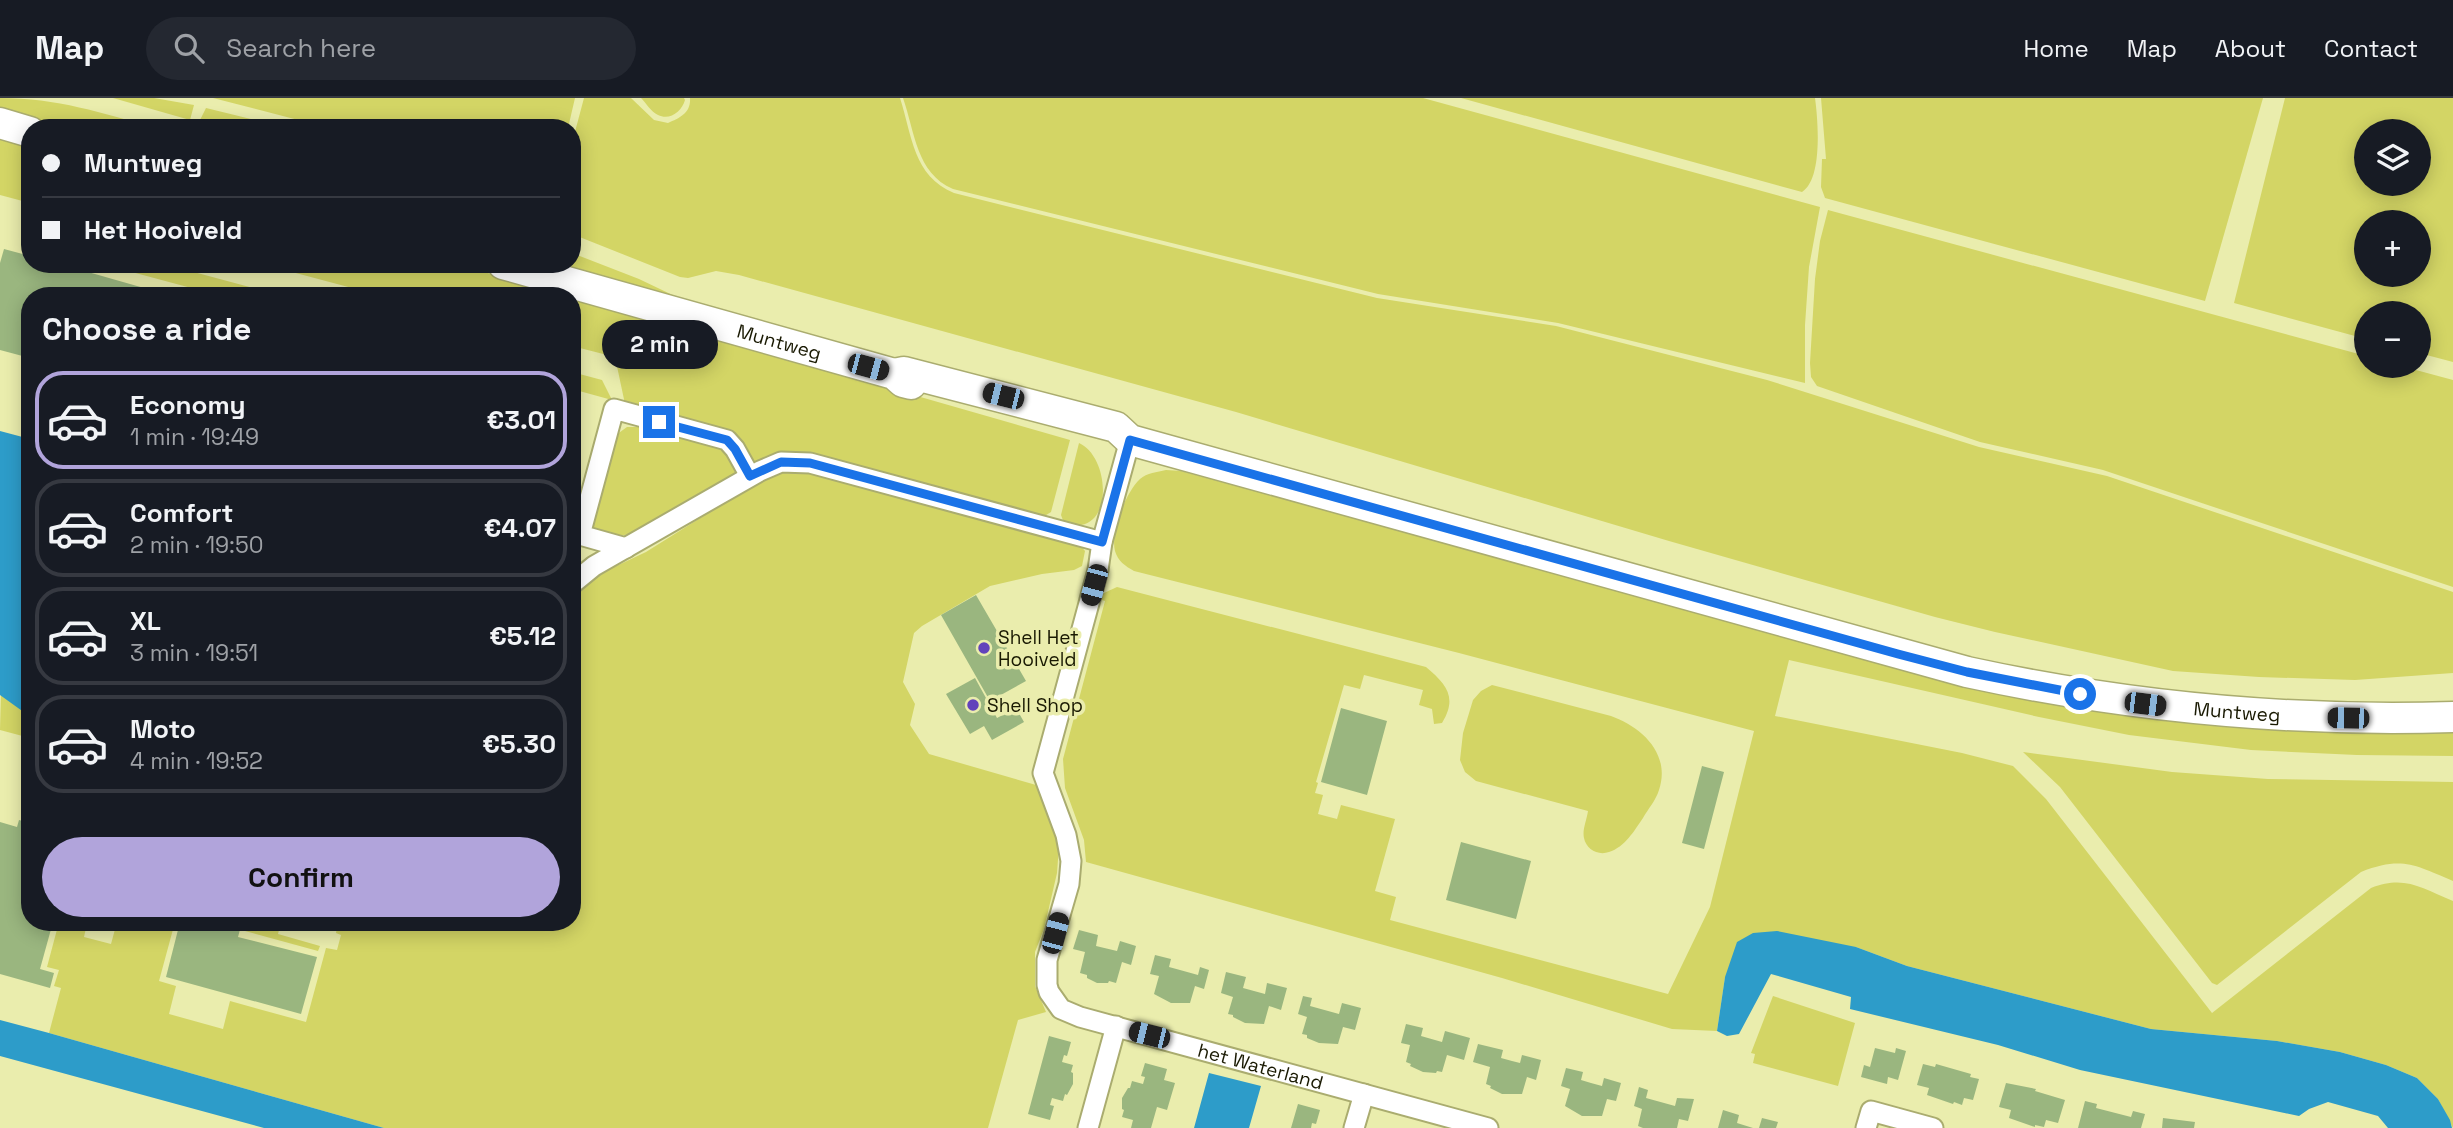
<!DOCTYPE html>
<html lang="en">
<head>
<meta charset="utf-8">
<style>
  body { margin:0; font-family:"Space Grotesk",sans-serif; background:#242831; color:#f1f3f6; height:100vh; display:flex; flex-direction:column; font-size:26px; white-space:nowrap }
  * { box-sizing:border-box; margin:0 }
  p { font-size:23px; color:#9ea1a6 }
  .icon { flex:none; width:38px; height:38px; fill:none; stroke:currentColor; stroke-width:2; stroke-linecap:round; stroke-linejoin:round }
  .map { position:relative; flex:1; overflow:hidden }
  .sheet { position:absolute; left:21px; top:189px; width:560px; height:644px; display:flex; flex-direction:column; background:#171b24; border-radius:28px; box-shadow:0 4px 18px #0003 }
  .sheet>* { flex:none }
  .banner { position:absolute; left:21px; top:21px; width:560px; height:154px; border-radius:28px; box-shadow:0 4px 18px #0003; display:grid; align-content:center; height:154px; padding:0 21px; background:#171b24 }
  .controls { position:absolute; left:2354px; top:21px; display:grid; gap:14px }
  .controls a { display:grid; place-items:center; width:77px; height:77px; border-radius:50%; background:#171b24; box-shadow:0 4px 18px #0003; font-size:35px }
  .end { position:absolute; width:32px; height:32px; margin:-16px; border:9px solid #1a73e8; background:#fff; box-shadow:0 0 0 4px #fff }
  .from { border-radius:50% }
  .bubble { position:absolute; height:49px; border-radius:24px; background:#171b24; box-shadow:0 4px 18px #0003; font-size:23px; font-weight:800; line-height:49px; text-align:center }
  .car { position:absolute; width:21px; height:42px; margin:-21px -10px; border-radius:9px; box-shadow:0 0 5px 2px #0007; background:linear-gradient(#222 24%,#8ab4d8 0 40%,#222 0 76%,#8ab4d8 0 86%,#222 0) }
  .banner b { display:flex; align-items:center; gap:24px; height:66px; font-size:26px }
  .banner b+b { border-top:2px solid #363941 }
  .banner i { width:18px; height:18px; background:#f1f3f6 }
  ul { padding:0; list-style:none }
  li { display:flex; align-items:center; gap:21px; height:98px; margin:0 14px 10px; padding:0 7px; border:4px solid #363941; border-radius:28px }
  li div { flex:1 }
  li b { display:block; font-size:26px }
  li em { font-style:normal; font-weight:800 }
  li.current { border-color:#b1a4db }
  li>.icon { width:63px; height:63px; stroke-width:1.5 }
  h2 { padding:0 21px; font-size:32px; line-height:84px }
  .button { display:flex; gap:14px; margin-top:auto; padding:14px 21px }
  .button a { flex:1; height:80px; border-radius:42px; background:#b1a4db; color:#111; font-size:28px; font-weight:800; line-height:80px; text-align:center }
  header { display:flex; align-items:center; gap:42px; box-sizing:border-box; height:98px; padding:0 35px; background:#171b24; border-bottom:2px solid #363941 }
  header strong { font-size:33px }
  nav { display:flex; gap:38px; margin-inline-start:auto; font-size:24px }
  .search { width:490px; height:63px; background:#242831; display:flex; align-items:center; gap:18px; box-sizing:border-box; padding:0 24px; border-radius:38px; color:#9ea1a6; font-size:26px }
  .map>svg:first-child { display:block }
  .green { fill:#d3d565; fill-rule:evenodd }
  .water { fill:#2d9cc9 }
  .building { fill:#9ab67f }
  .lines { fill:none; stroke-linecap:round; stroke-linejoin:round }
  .minor-casing { stroke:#aaac6f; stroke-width:23 }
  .primary-casing { stroke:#aaac6f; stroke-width:33 }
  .minor { stroke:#fff; stroke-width:19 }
  .primary { stroke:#fff; stroke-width:30 }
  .route { stroke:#1a73e8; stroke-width:9 }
  .poi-dot { fill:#6243bb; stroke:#eaedad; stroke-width:2.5 }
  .labels { text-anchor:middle; stroke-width:7; stroke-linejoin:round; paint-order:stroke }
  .street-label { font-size:19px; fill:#191902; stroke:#eaedad }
  .poi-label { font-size:19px; fill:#191902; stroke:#eaedad; text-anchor:start }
</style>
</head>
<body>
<header>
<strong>Map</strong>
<div class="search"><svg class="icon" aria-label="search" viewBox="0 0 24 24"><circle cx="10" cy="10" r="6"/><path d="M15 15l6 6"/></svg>Search here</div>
<nav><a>Home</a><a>Map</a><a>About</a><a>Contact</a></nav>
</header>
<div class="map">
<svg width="2453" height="1030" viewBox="0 0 2453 1030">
  <rect width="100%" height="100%" fill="#eaedad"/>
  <!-- green -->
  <path class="green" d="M0,0c57,0 102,15 156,30h-90l-66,-19z
    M113,0h41l40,7 -4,15z
    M213,0h362l-7,30h-239z
    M584,0h47l23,22 14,3c12,-5 23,-10 22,-25h210c12,37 13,78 54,95l423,105 179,28 211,54 212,67 128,29 346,116v81l-98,7 -96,-3 -86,-6 -178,-39 -60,-15 -266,-76 -433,-129 -497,-137 -23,-4 -28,7 -8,-1 -108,-43v-91z
    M641,0h43l1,2c-3,11 -15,21 -27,15 -7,-3 -12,-12 -17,-17z
    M903,0h520l397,109 -11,60 -4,58v58l-247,-60 -180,-29 -425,-105c-37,-16 -38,-57 -50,-91z
    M1461,0h354c3,22 8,81 -13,94z
    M1821,0h442l-58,203 -380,-103 -4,-11 1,-28h4z
    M2285,0h168v264l-34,-9 -1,-40h-52v26l-132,-36zM2366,33h52v53h-52zM2366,124h52v53h-52z
    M206,10l81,20h-69l-19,-6z
    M0,39l30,8v58l-30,-8z
    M1828,112l538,146v10h35l52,14v207l-350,-117 -123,-28 -163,-56 -6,-9 -1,-14 5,-84 5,-38z
    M572,155l67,26 44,21 -129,-36h18z
    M102,166h62l119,32h-62z
    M262,166h194l113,32h-187z
    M572,199l498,143 -19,72 -8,5 -241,-65 -26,2 -23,8 -16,-25 -7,-5 -105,-28 -10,-47 -43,-11z
    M572,274l30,8 10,20 -40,-11z
    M627,329h21l76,21 14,24 -106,62 -16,2 -25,-7 25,-94z
    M1079,345c29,13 34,77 2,82 -6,1 -11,-1 -17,-2l-3,-8z
    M785,372l21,1 274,74 5,6 -3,15 -8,4 -32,4 -52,12 -68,40 -8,7 -11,49 12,22 -5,21 19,29 107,31 23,61 -2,27 -13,56 -9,23v34l11,26 -28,8 -30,108h-604l-335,-95 12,-45 -7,-2 5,-16 -12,-3 12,-45h14v2l13,4 -2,9 27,7 6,-22h58l-16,59 17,5 -7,28 54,15 7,-28 76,21 20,-74 11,2 4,-15 -5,-2 2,-11h234v-320l7,-11 12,-13 55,-26 118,-74z
    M1166,372l15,1 498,136 668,125 106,1v23l-96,-1 -106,-5 -122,-15 -90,-18 -250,-57 -14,56 187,37 51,13 33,33 166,214 159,-125c34,-13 50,0 82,13v227l-15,-29 -21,-21 -31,-13 -46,-13 -63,-11 -126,-12 -244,-63 -51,-19 -131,30 -8,54 -45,-2 -170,-51 -416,-116 -2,-22 -19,-52 -2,-29 42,-158 -6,-2 5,-6 13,-6 309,80c20,17 32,30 16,56l-8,1 -2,-15 -13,-4 4,-15 -59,-15 -4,14 -16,-4 -28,97 2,1 -3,10 8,2 -5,19 19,5 4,-14 54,14 -20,72 21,6 -6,23 278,74 42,-87 44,-176 -295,-78 -325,-82c-9,-5 -16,-10 -19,-20 -5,-19 11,-59 25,-72 7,-6 17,-7 26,-9z
    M1492,587l119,31c31,11 60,38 48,74 -3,10 -11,19 -16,28 -9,13 -18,29 -34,34 -11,4 -23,-3 -25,-14 -2,-8 3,-19 4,-27l-112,-30 -11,-9 -5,-12 3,-27 10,-33 8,-9z
    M1,596l24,18 5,-6v32l-30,-8z
    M2023,654l149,20 96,7 185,3v99c-38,-16 -51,-25 -92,-9l-144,113 -5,-2 -152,-196z
    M248,824h33l-3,12 42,12 -2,5 -73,-20z
    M1773,898l82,27 -17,63 -85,-23 2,-9 -4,-1z"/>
  <!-- water -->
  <path class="water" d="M0,333l30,8v267l-5,7 -25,-18z
    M1777,833l79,16 51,19 244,63 126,12 63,11 46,13 31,13 21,21 12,21 2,8h-64l-10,-12 -50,-14 -19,7 -10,7 -219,-46 -82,-25 -148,-36 1,-12 -80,-23 -32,60 -12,2 -10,-5 8,-54 12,-35 16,-9z
    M0,922l49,13 335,95h-120l-264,-72z
    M1209,975l52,13 -12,42h-55z"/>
  <!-- building -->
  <path class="building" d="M4,151l26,7v8h30l112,32h-142v62l-30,-8v-87z
    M976,497l50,86 -36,20 -49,-86z
    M975,580l22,40 19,-10 8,14 -32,18 -8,-14 -14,8 -24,-40z
    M1341,610l46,13 -20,74 -46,-13z
    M1702,668l22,6 -20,77 -22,-6z
    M19,722l11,3v99h23l-13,47 14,4 -4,15 -50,-14v-152l17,5z
    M1461,744l70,19 -15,58 -70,-19z
    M180,824h62l-4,15 79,20 -16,57 -135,-37z
    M1079,832l19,5 -2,11 21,5 3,-10 16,5 -5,19 -9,-3 -6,21 -7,-2 -1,2h-11l-10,-5v-3l-7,-2 5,-21 -12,-3z
    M1155,857l16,4 -2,8 11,3 18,5 2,-8 9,3 -5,19 -9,-3 -5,17h-19l-17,-9 5,-18 -9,-2z
    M1226,874l20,5 -3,11 22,6 2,-11 20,5 -6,22 -12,-4 -5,18 -19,-1 -12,-6v-2l-5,-1 5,-17 -12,-4z
    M1303,898l9,2 -2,8 29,8 3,-11 19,5 -6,22 -12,-3 -5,17 -19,-1 -12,-5v-3l-5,-1 5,-17 -9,-3z
    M1406,926l17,4 -2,8 21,6 3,-11 25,7 -6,22 -17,-5 -5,17 -5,-1 -1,2 -13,-1 -13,-6 1,-2 -5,-2 4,-17 -9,-2z
    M1049,938l22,6 -4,14 -3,-1 -2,7 11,3 -2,7 2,1v11l-6,11 -2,-1 -2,7 -11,-3 -2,7 4,1 -4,14 -22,-6z
    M1478,946l25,6 -2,8 11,3 8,2 2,-8 19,5 -5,20 -9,-3 -5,17h-20l-12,-6 1,-2 -5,-2 4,-17 -17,-5z
    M1875,950l20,5 1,-5 10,3 -8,29 -10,-3 -1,7 -26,-7 3,-12 6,2z
    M1145,965l22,6 -3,11 11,3 -8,27 -10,-3 -6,21h-20l2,-8 -11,-3 2,-7 -2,-1v-11l6,-10h2l2,-7 11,3 2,-7 -4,-1z
    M1923,966l12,3 1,-3 35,10 -1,3 9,2 -6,21 -9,-2 -2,7 -8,-3 -1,2 -26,-9 2,-7 -12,-3z
    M1566,970l17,4 -2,8 10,3 11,3 2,-8 17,5 -5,18 -9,-2 -5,17h-20l-17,-10 5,-17 -9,-3z
    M2006,985l30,6 -1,2 30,9 -7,23 -12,-3 -2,7 -9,-2v2l-26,-9 2,-8 -12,-3z
    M1639,989l9,3 -2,8 29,8 2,-8 17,1 -6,22 -9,-2 -2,9h-34l-5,-2 4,-17 -8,-3z
    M2085,1003l12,3 -1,4 35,9 2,-6 12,3 -4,14h-63z
    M1298,1006l22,6 -4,14 -4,-1 -1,5h-20z
    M1723,1012l16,5 -2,8 16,5h-35z
    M1762,1020l16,4 -2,6h-17z
    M2163,1020l32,4 -1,6h-32z"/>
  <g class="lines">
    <!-- minor casing -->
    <g class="minor-casing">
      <g id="minor">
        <path id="s1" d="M1130,342l-28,102 -4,28 -55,203 23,62 5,26 -2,23 -22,76v25l2,7 12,17 19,8 408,111"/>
        <path d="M626,450l-46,-13 34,-126 113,31 8,9 15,27"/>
        <path d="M572,486l22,-18 166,-95 21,-9 29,1 292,79"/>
        <path d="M1088,1030l28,-102"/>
        <path d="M1354,1030l10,-34"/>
        <path d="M1866,1030l5,-17 62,17"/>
      </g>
    </g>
    <!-- primary casing -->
    <g class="primary-casing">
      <g id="primary">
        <path d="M0,25l30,9"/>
        <path id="s2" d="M503,166l391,110 9,8 8,2"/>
        <path id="s3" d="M894,276l10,-2 212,55 14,13 837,232c161,35 322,50 486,45"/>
      </g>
    </g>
    <!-- minor -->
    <use href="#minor" class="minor"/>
    <!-- primary -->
    <use href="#primary" class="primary"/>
  </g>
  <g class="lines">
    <!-- route -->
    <path class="route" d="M659,324l68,18 8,9 15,27 31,-14 29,1 292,79 28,-102 768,214 69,18 113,22"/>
  </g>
  <!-- markers -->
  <g class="poi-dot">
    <circle cx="984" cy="550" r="7"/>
    <circle cx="973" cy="607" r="7"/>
  </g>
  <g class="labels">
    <!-- street labels -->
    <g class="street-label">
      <text dy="7" stroke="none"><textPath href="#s2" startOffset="287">Muntweg</textPath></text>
      <text dy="7" stroke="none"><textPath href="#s3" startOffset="1390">Muntweg</textPath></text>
      <text dy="7" stroke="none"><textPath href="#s1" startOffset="800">het Waterland</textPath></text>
    </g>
    <!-- poi labels -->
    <g class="poi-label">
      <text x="998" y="546">Shell Het<tspan x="998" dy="22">Hooiveld</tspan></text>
      <text x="987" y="614">Shell Shop</text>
    </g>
  </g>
</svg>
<div class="controls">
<a><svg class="icon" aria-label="layers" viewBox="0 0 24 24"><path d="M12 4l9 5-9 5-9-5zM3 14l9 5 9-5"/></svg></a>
<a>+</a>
<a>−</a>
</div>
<i class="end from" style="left:2080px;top:596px"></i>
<i class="end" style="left:659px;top:324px"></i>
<div class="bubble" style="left:602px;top:222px;width:116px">2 min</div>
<i class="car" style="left:868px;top:269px;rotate:105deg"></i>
<i class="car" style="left:1003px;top:298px;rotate:284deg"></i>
<i class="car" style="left:1094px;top:487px;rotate:195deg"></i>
<i class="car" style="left:2145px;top:606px;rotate:97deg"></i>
<i class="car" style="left:2348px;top:620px;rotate:271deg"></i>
<i class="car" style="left:1055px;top:835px;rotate:15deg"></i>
<i class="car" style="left:1149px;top:937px;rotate:284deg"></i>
<div class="banner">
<b><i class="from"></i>Muntweg</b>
<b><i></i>Het Hooiveld</b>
</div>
<section class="sheet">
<h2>Choose a ride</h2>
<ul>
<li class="current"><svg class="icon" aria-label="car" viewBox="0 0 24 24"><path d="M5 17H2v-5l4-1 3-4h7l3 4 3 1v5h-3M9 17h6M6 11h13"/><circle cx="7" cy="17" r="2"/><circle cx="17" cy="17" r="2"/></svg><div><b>Economy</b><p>1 min · 19:49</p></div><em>€3.01</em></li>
<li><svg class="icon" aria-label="car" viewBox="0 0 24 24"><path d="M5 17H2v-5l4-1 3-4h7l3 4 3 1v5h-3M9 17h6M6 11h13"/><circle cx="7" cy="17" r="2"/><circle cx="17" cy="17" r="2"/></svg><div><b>Comfort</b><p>2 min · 19:50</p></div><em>€4.07</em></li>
<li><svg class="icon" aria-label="car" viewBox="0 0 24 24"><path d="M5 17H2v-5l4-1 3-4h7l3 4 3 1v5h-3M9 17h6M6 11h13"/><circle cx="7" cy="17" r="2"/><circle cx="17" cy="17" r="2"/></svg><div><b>XL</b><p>3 min · 19:51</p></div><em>€5.12</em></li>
<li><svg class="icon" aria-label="car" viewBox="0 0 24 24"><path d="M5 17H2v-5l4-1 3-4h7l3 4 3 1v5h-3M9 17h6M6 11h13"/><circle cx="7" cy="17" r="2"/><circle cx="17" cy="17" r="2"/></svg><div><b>Moto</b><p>4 min · 19:52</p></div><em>€5.30</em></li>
</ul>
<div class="button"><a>Confirm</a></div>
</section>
</div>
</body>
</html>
